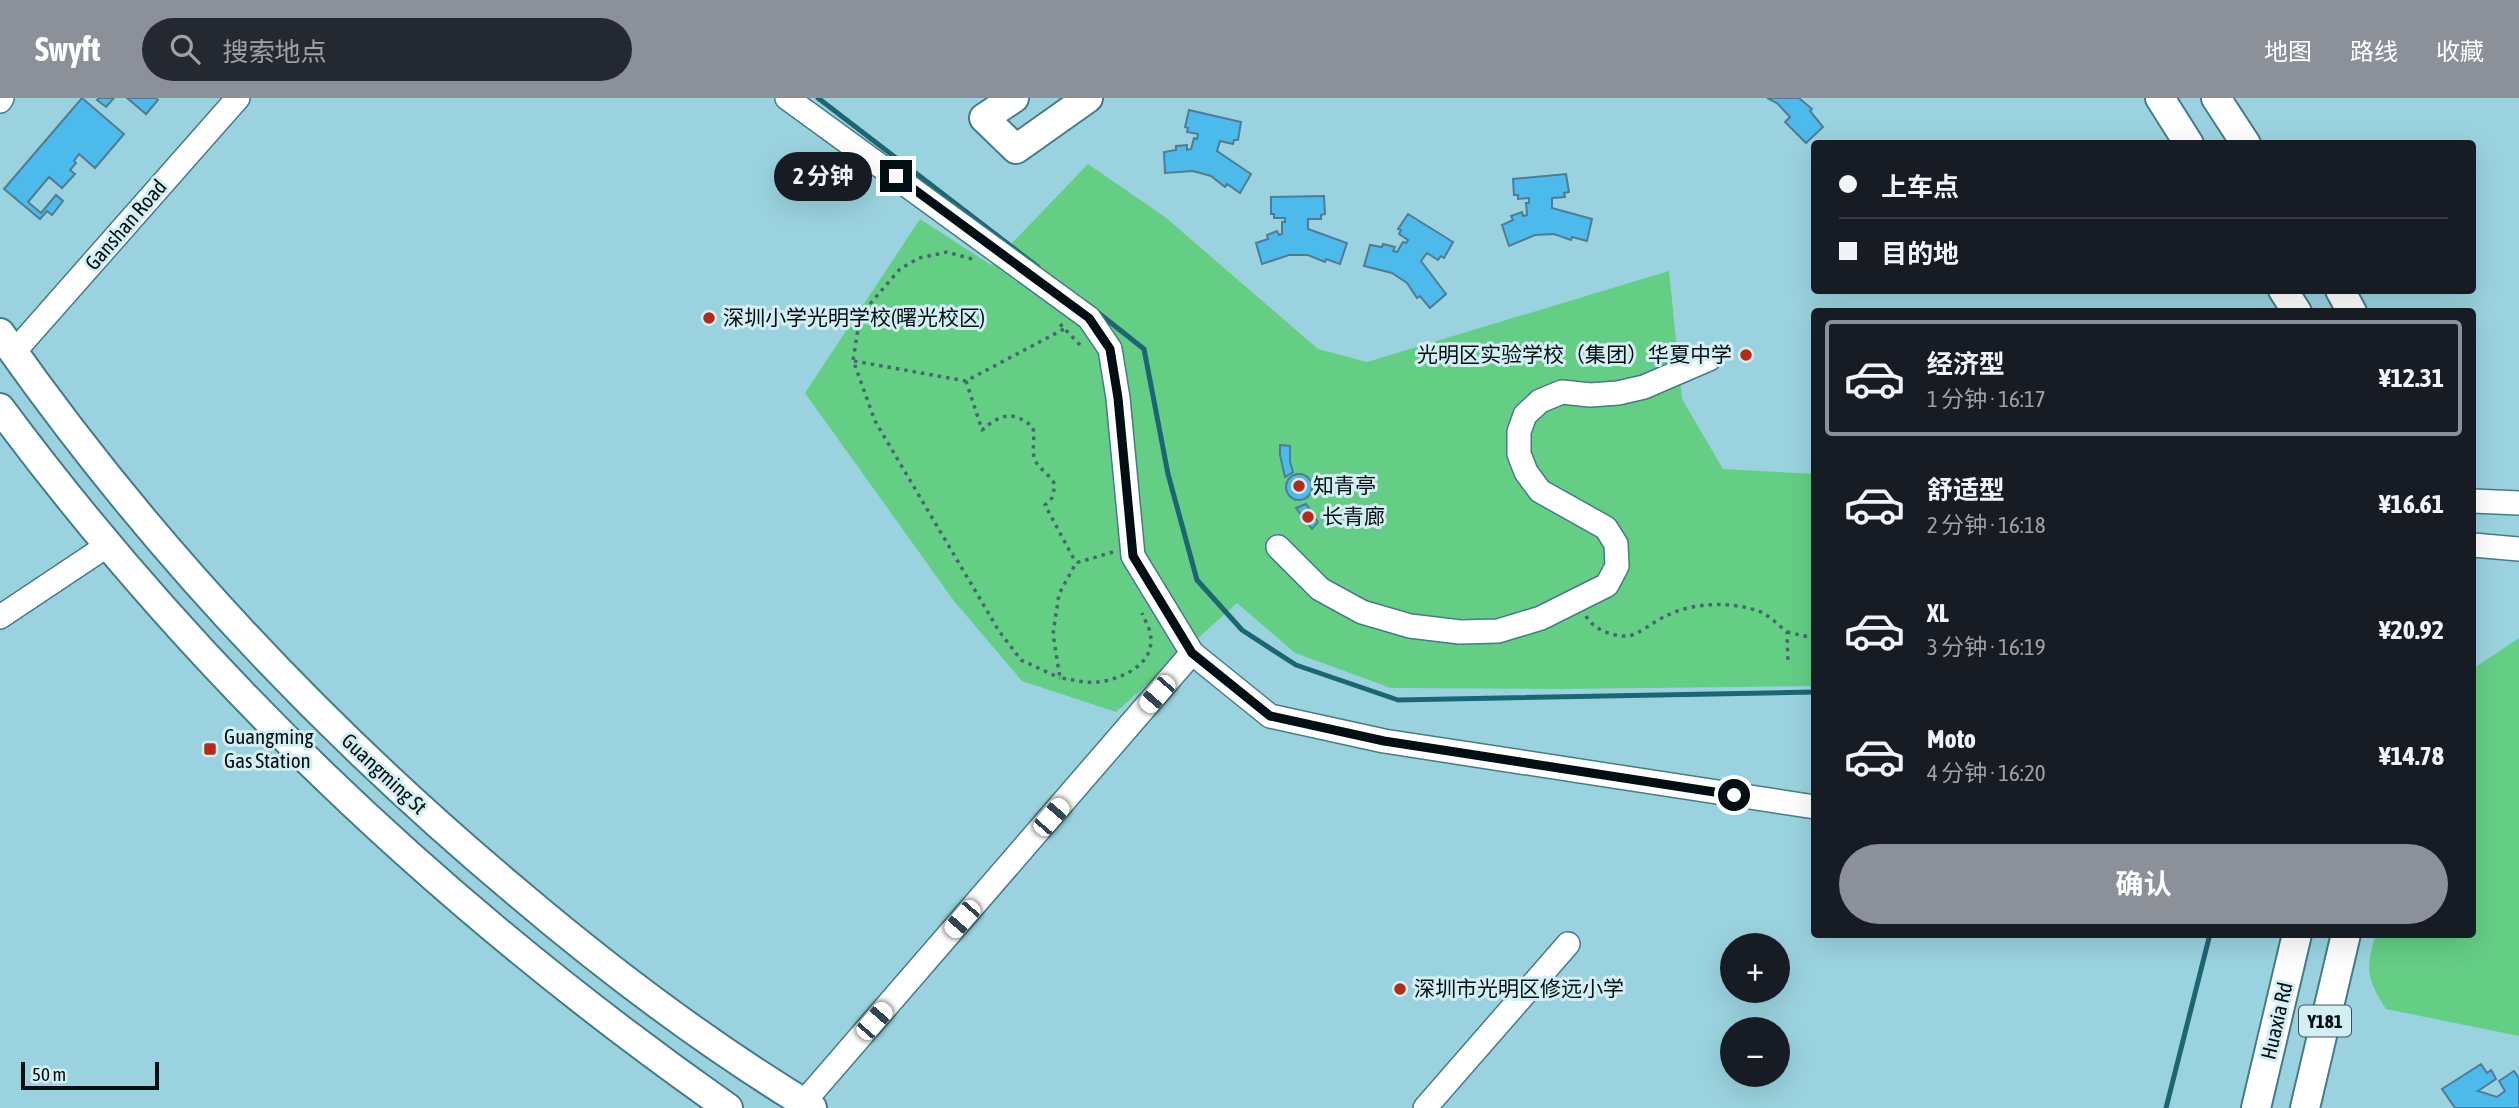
<!DOCTYPE html>
<html lang="zh">
<head>
<meta charset="utf-8">
<style>
  body { margin:0; font-family:"Asap Condensed","Noto Sans SC",sans-serif; background:#242831; color:#f1f3f6; height:100vh; display:flex; flex-direction:column; font-size:26px; white-space:nowrap }
  * { box-sizing:border-box; margin:0 }
  p { font-size:23px; color:#9ea1a6 }
  .icon { flex:none; width:38px; height:38px; fill:none; stroke:currentColor; stroke-width:2; stroke-linecap:round; stroke-linejoin:round }
  .map { position:relative; flex:1; overflow:hidden }
  .panel { position:absolute; left:1811px; top:210px; width:665px; height:630px; display:flex; flex-direction:column; background:#171b24; border-radius:7px; box-shadow:0 7px 28px #0002 }
  .panel>* { flex:none }
  .top-card { position:absolute; left:1811px; top:42px; width:665px; height:154px; border-radius:7px; box-shadow:0 7px 28px #0002; display:grid; align-content:center; height:154px; padding:0 28px; background:#171b24 }
  .controls { position:absolute; left:1720px; top:835px; display:grid; gap:14px }
  .controls a { display:grid; place-items:center; width:70px; height:70px; border-radius:50%; background:#171b24; box-shadow:0 7px 28px #0002; font-size:35px }
  .scale { position:absolute; left:21px; bottom:18px; width:138px; box-sizing:border-box; padding-left:7px; border:4px solid #000f13; border-top:0; font-size:19px; line-height:24px; white-space:nowrap; color:#000f13; -webkit-text-stroke:5px #d3eff4; paint-order:stroke }
  .end { position:absolute; width:32px; height:32px; margin:-16px; border:9px solid #000f13; background:#fff; box-shadow:0 0 0 4px #fff }
  .from { border-radius:50% }
  .bubble { position:absolute; height:49px; border-radius:24px; background:#171b24; box-shadow:0 7px 28px #0002; font-size:23px; font-weight:700; line-height:49px; text-align:center }
  .car { position:absolute; width:21px; height:42px; margin:-21px -10px; border-radius:9px; box-shadow:0 0 5px 2px #0007; background:linear-gradient(#fff 24%,#345 0 40%,#fff 0 76%,#345 0 86%,#fff 0) }
  .top-card b { display:flex; align-items:center; gap:24px; height:66px; font-size:26px }
  .top-card b+b { border-top:2px solid #363941 }
  .top-card i { width:18px; height:18px; background:#f1f3f6 }
  ul { padding:12px 0 0; list-style:none }
  li { display:flex; align-items:center; gap:21px; height:116px; margin:0 14px 10px; padding:0 14px; border:4px solid transparent; border-radius:7px }
  li div { flex:1 }
  li b { display:block; font-size:26px }
  li em { font-style:normal; font-weight:700 }
  li.active { border-color:#8c9099 }
  li>.icon { width:63px; height:63px; stroke-width:1.5 }
  .cta { display:flex; gap:14px; margin-top:auto; padding:14px 28px }
  .cta a { flex:1; height:80px; border-radius:42px; background:#8c9099; color:#fff; font-size:28px; font-weight:700; line-height:80px; text-align:center }
  header { display:flex; align-items:center; gap:42px; box-sizing:border-box; height:98px; padding:0 35px; background:#8c9099; color:#fff }
  header strong { font-size:33px }
  nav { display:flex; gap:38px; margin-inline-start:auto; font-size:24px }
  .search { width:490px; height:63px; background:#242831; display:flex; align-items:center; gap:18px; box-sizing:border-box; padding:0 24px; border-radius:38px; color:#9ea1a6; font-size:26px }
  .map>svg:first-child { display:block }
  .green { fill:#64ce85 }
  .lines { fill:none; stroke-linecap:round; stroke-linejoin:round }
  .stream { stroke:#1c6674; stroke-width:5 }
  .building { fill:#4dbaec; stroke:#507c93; stroke-width:2 }
  .minor-casing { stroke:#457c87; stroke-width:26 }
  .major-casing { stroke:#457c87; stroke-width:32 }
  .path { stroke:#46686f; stroke-width:3.5; stroke-dasharray:3.5 5; stroke-linecap:butt }
  .minor { stroke:#fff; stroke-width:23 }
  .major { stroke:#fff; stroke-width:28 }
  .route { stroke:#000f13; stroke-width:9 }
  .poi-dot { fill:#b72b15; stroke:#d3eff4; stroke-width:2.5 }
  .labels { text-anchor:middle; stroke-width:6; stroke-linejoin:round; paint-order:stroke }
  .shield { fill:#d3eff4; stroke:#3f5256; stroke-width:2 }
  .shield-label { font-size:19px; font-weight:bold; fill:#000f13 }
  .street-label { font-size:21px; fill:#000f13; stroke:#d3eff4 }
  .poi-label { font-size:21px; fill:#000f13; stroke:#d3eff4; text-anchor:start }
</style>
</head>
<body>
<header>
<strong>Swyft</strong>
<div class="search"><svg class="icon" aria-label="search" viewBox="0 0 24 24"><circle cx="10" cy="10" r="6"/><path d="M15 15l6 6"/></svg>搜索地点</div>
<nav><a>地图</a><a>路线</a><a>收藏</a></nav>
</header>
<div class="map">
<svg width="2519" height="1010" viewBox="0 0 2519 1010">
  <rect width="100%" height="100%" fill="#9ad3df"/>
  <!-- green -->
  <path class="green" d="M1088,66l77,53 153,132 49,13 302,-91 13,128 41,70 92,5v212l-257,3 -167,-1 -96,-35 -58,-50 -121,109 -94,-31 -68,-80 -149,-208 115,-174 71,46z
    M2519,540v398l-133,-27c-20,-32 -20,-38 -11,-74l98,-1v-258l4,-10z"/>
  <g class="lines">
    <!-- stream -->
    <path class="stream" d="M818,0l220,169
      M1096,213l48,38 24,125 29,106 45,50 54,35 102,35 417,-8
      M2166,1010l44,-174"/>
  </g>
  <!-- building -->
  <path class="building" d="M82,0l42,36 -29,34 -16,-14 -5,7 2,2 -6,7 5,4 -13,14 -13,-11 -21,25 13,11 15,-18 7,6 -11,14 -5,-4 -7,8 -36,-30z
    M99,0h15l-8,9 -9,-7z
    M127,0h29l2,2 -12,14z
    M1767,0h32l13,11 -2,2 13,16 -17,16 -21,-21 5,-5 -13,-14z
    M1189,12l52,12 -3,18h-4l-1,4 -13,-3 -3,10 34,23 -11,19 -13,-9 -2,3 -14,-11 -18,-5 -28,2 -1,-21 12,-2v-4l11,-1v5l4,-1 3,-11 3,1 1,-5 -11,-2 1,-4 -3,-1z
    M1566,76l3,18 -5,1 1,4 -13,1v10l40,11 -5,22 -15,-4 -1,3 -17,-6 -19,1 -26,11 -7,-21 11,-5 -2,-4 11,-4 1,4 4,-1 -1,-12h3v-5l-11,1v-4h-4l-1,-16z
    M1324,98l1,18 -4,1v4h-13v10l39,14 -7,21 -14,-5 -1,3 -17,-7h-19l-27,9 -6,-21 12,-4 -1,-4 10,-4 2,4 3,-1v-12h3v-4h-11v-4h-3v-17z
    M1408,116l45,28 -9,16 -3,-2 -3,4 -11,-7 -6,8 25,33 -16,14 -10,-12 -3,2 -10,-15 -15,-10 -28,-7 6,-21 12,2 1,-3 12,3 -2,4 4,1 6,-10 3,1 2,-3 -9,-6 2,-4 -3,-1z
    M1280,347l10,1v16l3,10 -8,5 -5,-22z
    M1286 389a13 13 0 1 1 26 0a13 13 0 1 1-26 0Z
    M1306,406l12,18 -6,7 -16,-21z
    M2481,966l6,9 4,-3 5,9 -18,12 19,6 8,-6 -6,-10 15,-10 5,7v30h-64l-13,-19z"/>
  <g class="lines">
    <!-- minor casing -->
    <g class="minor-casing">
      <path id="minor" d="M787,0l302,220 21,31 8,49 15,158 59,97 78,63 114,25 431,66
        M0,3l2,-3
        M14,254l224,-254
        M2473,403l46,2
        M2473,447l46,4
        M1278,449l42,42 42,23 48,14 50,6 38,-1 43,-13 66,-33 10,-19 -1,-22 -10,-16 -66,-37 -14,-19 -7,-18v-22l6,-17 15,-14 22,-9 28,3 28,-2 26,-6 65,-28
        M0,519l108,-72
        M803,1005l389,-450
        M1425,1010l143,-164"/>
    </g>
    <!-- major casing -->
    <g class="major-casing">
      <path id="major" d="M1014,0l-30,20 32,31 72,-51
        M2160,0l29,46
        M2216,0l30,46
        M2283,192l14,22
        M2340,192l12,22
        M0,235c146,209 323,397 519,561 92,78 189,151 293,214
        M0,310c204,275 449,504 728,700
        M2256,1010l41,-174
        M2305,1010l41,-174"/>
    </g>
    <!-- path -->
    <path class="path" d="M972,161l-25,-7 -28,6 -19,11 -31,36 -10,18 -6,37 22,61 124,210 22,29 39,18
      M1060,226l21,22
      M854,263l112,20 98,-52
      M966,283l16,49c19,-16 30,-20 51,-3 2,12 -1,21 1,30 1,9 16,17 21,28l-3,13 -7,7 31,58
      M1113,454l-37,11 -17,31 -6,40 7,44c12,1 26,6 38,4 25,-3 59,-19 52,-49 -1,-7 -6,-14 -8,-20
      M1586,518c7,13 27,21 42,20 12,-2 26,-15 38,-20 27,-14 67,-15 95,-4 9,4 18,14 26,20l1,31
      M1787,534l22,5 6,-1"/>
    <!-- minor -->
    <use href="#minor" class="minor"/>
    <!-- major -->
    <use href="#major" class="major"/>
  </g>
  <g class="lines">
    <!-- route -->
    <path class="route" d="M896,78l193,142 21,31 8,49 15,158 59,97 78,63 114,25 350,54"/>
  </g>
  <!-- markers -->
  <g class="poi-dot">
    <circle cx="709" cy="220" r="7"/>
    <circle cx="1746" cy="257" r="7"/>
    <circle cx="1299" cy="388" r="7"/>
    <circle cx="1308" cy="419" r="7"/>
    <rect x="203" y="644" width="14" height="14" rx="3.5"/>
    <circle cx="1400" cy="891" r="7"/>
  </g>
  <g class="labels">
    <!-- shield labels -->
    <rect class="shield" x="2299" y="907.5" width="52" height="31" rx="5"/>
    <g class="shield-label">
      <text x="2325" y="930">Y181</text>
    </g>
    <!-- street labels -->
    <g class="street-label">
      <text transform="translate(126 127) rotate(-49)" y="7">Ganshan Road</text>
      <text transform="translate(384 676) rotate(43)" y="7">Guangming St</text>
      <text transform="translate(2277 923) rotate(-77)" y="7">Huaxia Rd</text>
    </g>
    <!-- poi labels -->
    <g class="poi-label">
      <text x="723" y="227">深圳小学光明学校(曙光校区)</text>
      <text x="1732" y="264" text-anchor="end">光明区实验学校（集团）华夏中学</text>
      <text x="1313" y="395">知青亭</text>
      <text x="1322" y="426">长青廊</text>
      <text x="224" y="646">Guangming<tspan x="224" dy="24">Gas Station</tspan></text>
      <text x="1414" y="898">深圳市光明区修远小学</text>
    </g>
  </g>
</svg>
<div class="controls">
<a>+</a>
<a>−</a>
</div>
<div class="scale">50 m</div>
<i class="end from" style="left:1734px;top:697px"></i>
<i class="end" style="left:896px;top:78px"></i>
<div class="bubble" style="left:774px;top:54px;width:98px">2 分钟</div>
<i class="car" style="left:1157px;top:596px;rotate:221deg"></i>
<i class="car" style="left:1051px;top:719px;rotate:41deg"></i>
<i class="car" style="left:962px;top:821px;rotate:221deg"></i>
<i class="car" style="left:874px;top:923px;rotate:41deg"></i>
<div class="top-card">
<b><i class="from"></i>上车点</b>
<b><i></i>目的地</b>
</div>
<section class="panel">
<ul>
<li class="active"><svg class="icon" aria-label="car" viewBox="0 0 24 24"><path d="M5 17H2v-5l4-1 3-4h7l3 4 3 1v5h-3M9 17h6M6 11h13"/><circle cx="7" cy="17" r="2"/><circle cx="17" cy="17" r="2"/></svg><div><b>经济型</b><p>1 分钟 · 16:17</p></div><em>¥12.31</em></li>
<li><svg class="icon" aria-label="car" viewBox="0 0 24 24"><path d="M5 17H2v-5l4-1 3-4h7l3 4 3 1v5h-3M9 17h6M6 11h13"/><circle cx="7" cy="17" r="2"/><circle cx="17" cy="17" r="2"/></svg><div><b>舒适型</b><p>2 分钟 · 16:18</p></div><em>¥16.61</em></li>
<li><svg class="icon" aria-label="car" viewBox="0 0 24 24"><path d="M5 17H2v-5l4-1 3-4h7l3 4 3 1v5h-3M9 17h6M6 11h13"/><circle cx="7" cy="17" r="2"/><circle cx="17" cy="17" r="2"/></svg><div><b>XL</b><p>3 分钟 · 16:19</p></div><em>¥20.92</em></li>
<li><svg class="icon" aria-label="car" viewBox="0 0 24 24"><path d="M5 17H2v-5l4-1 3-4h7l3 4 3 1v5h-3M9 17h6M6 11h13"/><circle cx="7" cy="17" r="2"/><circle cx="17" cy="17" r="2"/></svg><div><b>Moto</b><p>4 分钟 · 16:20</p></div><em>¥14.78</em></li>
</ul>
<div class="cta"><a>确认</a></div>
</section>
</div>
</body>
</html>
